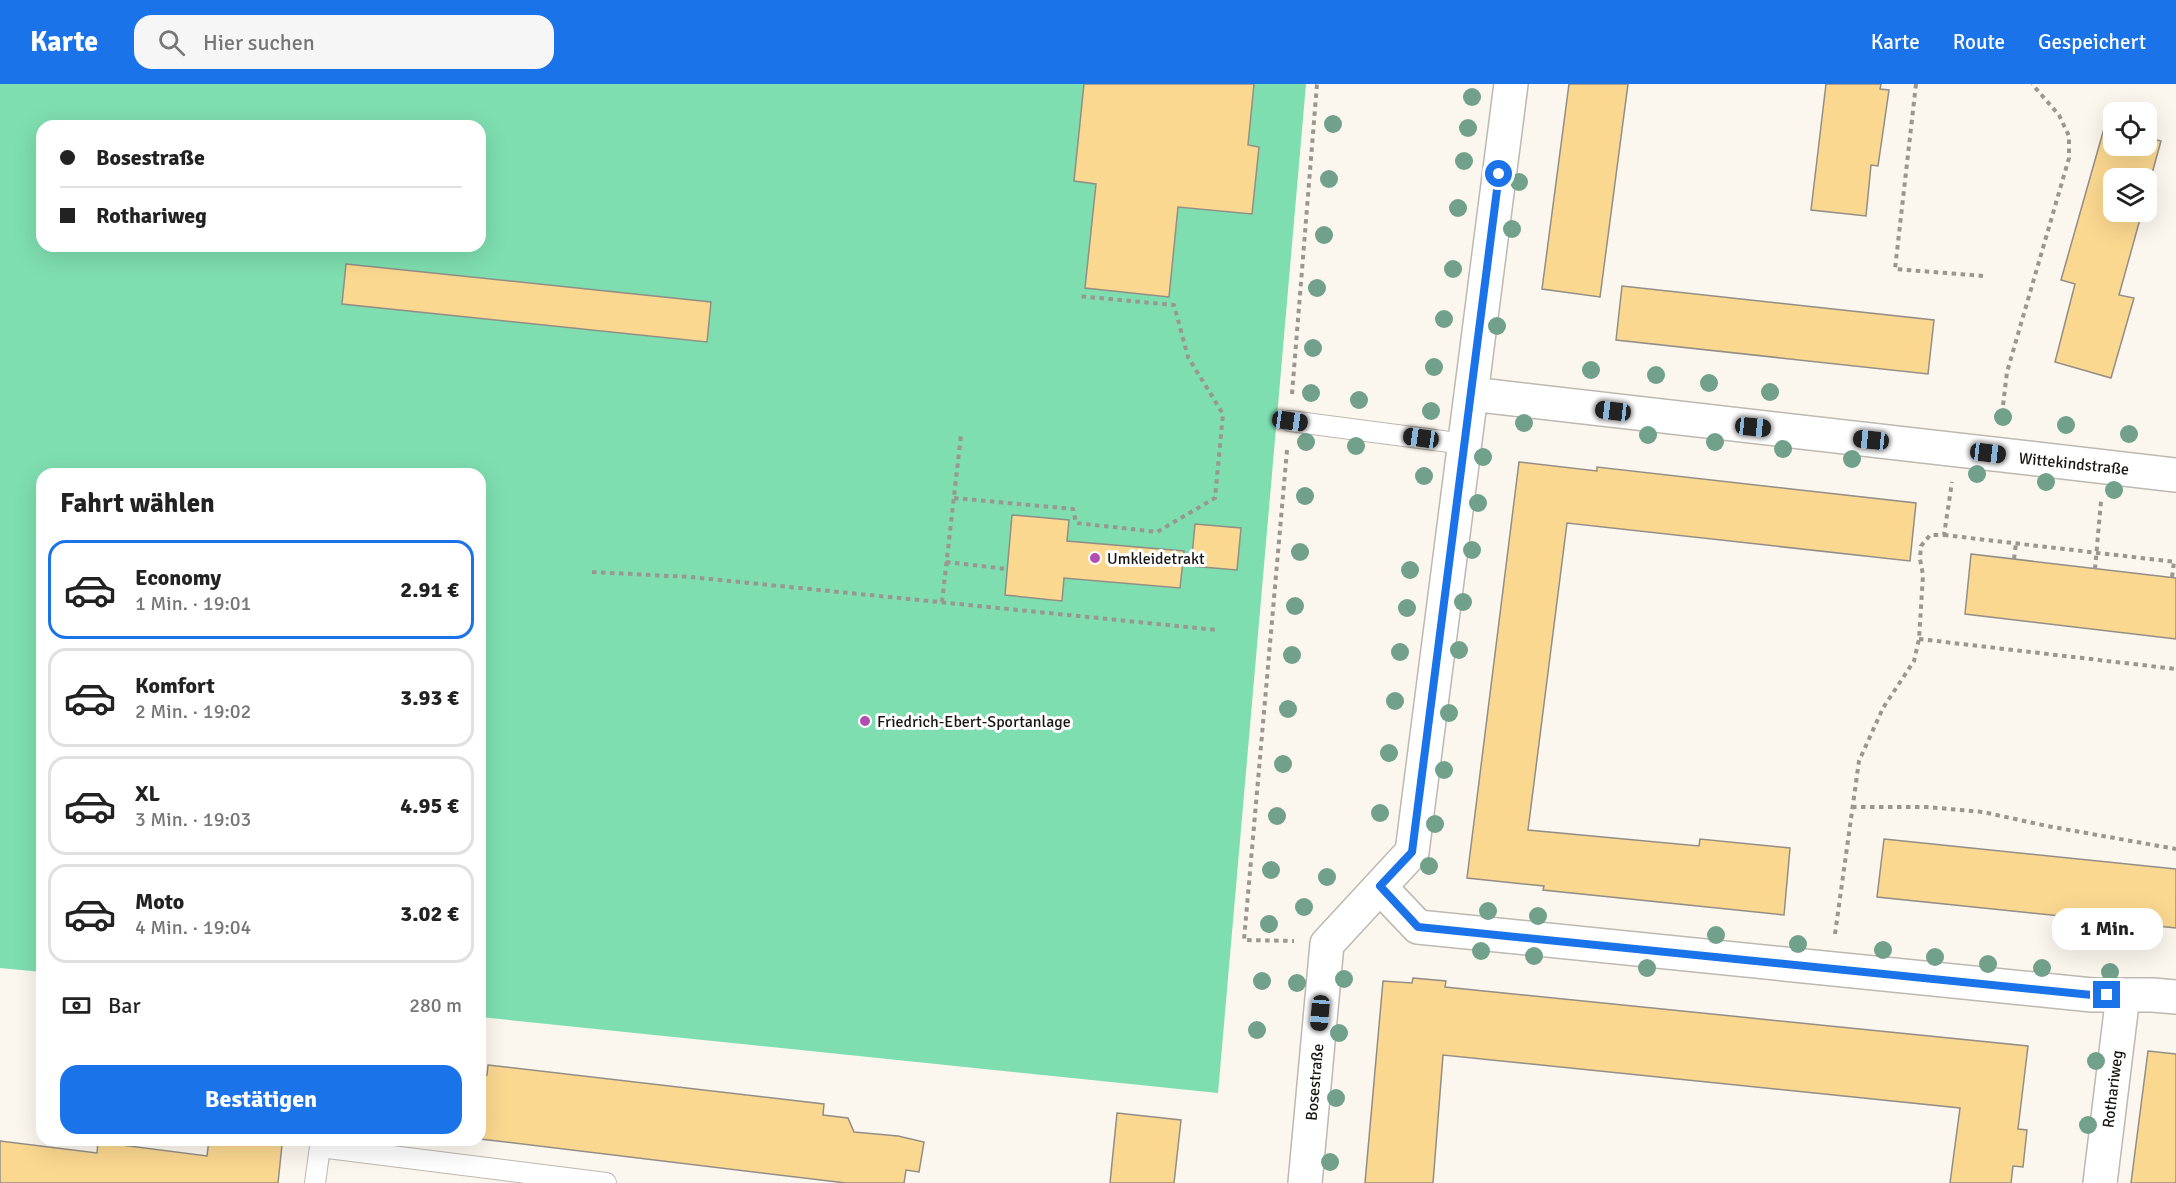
<!DOCTYPE html>
<html lang="de">
<head>
<meta charset="utf-8">
<style>
  body { margin:0; font-family:Signika,sans-serif; background:#f6f6f6; color:#222; height:100vh; display:flex; flex-direction:column; font-size:22px; white-space:nowrap }
  * { box-sizing:border-box; margin:0 }
  p { font-size:20px; color:#767676 }
  .icon { flex:none; width:33px; height:33px; fill:none; stroke:currentColor; stroke-width:2; stroke-linecap:round; stroke-linejoin:round }
  .map { position:relative; flex:1; overflow:hidden }
  .details { position:absolute; left:36px; top:384px; width:450px; height:678px; display:flex; flex-direction:column; background:#fff; border-radius:18px; box-shadow:0 6px 24px #0002 }
  .details>* { flex:none }
  .top-card { position:absolute; left:36px; top:36px; width:450px; height:132px; border-radius:18px; box-shadow:0 6px 24px #0002; display:grid; align-content:center; height:132px; padding:0 24px; background:#fff }
  .buttons { position:absolute; left:2103px; top:18px; display:grid; gap:12px }
  .buttons a { display:grid; place-items:center; width:54px; height:54px; border-radius:12px; background:#fff; box-shadow:0 6px 24px #0002; font-size:30px }
  .end { position:absolute; width:27px; height:27px; margin:-14px; border:8px solid #1a73e8; background:#fff; box-shadow:0 0 0 3px #fff }
  .from { border-radius:50% }
  .bubble { position:absolute; height:42px; border-radius:18px; background:#fff; box-shadow:0 6px 24px #0002; font-size:20px; font-weight:700; line-height:42px; text-align:center }
  .car { position:absolute; width:18px; height:36px; margin:-18px -9px; border-radius:8px; box-shadow:0 0 4px 2px #0007; background:linear-gradient(#222 24%,#8ab4d8 0 40%,#222 0 76%,#8ab4d8 0 86%,#222 0) }
  .top-card b { display:flex; align-items:center; gap:21px; height:57px; font-size:22px }
  .top-card b+b { border-top:2px solid #e0e0e0 }
  .top-card i { width:15px; height:15px; background:#222 }
  ul { padding:0; list-style:none }
  li { display:flex; align-items:center; gap:18px; height:99px; margin:0 12px 9px; padding:0 12px; border:3px solid #e0e0e0; border-radius:18px }
  li div { flex:1 }
  li b { display:block; font-size:22px }
  li em { font-style:normal; font-weight:700 }
  li.selected { border-color:#1a73e8 }
  li>.icon { width:54px; height:54px; stroke-width:1.5 }
  h2 { padding:0 24px; font-size:27px; line-height:72px }
  .pay { display:flex; align-items:center; gap:15px; height:66px; padding:0 24px; font-size:22px }
  .pay p { margin-inline-start:auto }
  .button { display:flex; gap:12px; margin-top:auto; padding:12px 24px }
  .button a { flex:1; height:69px; border-radius:18px; background:#1a73e8; color:#fff; font-size:24px; font-weight:700; line-height:69px; text-align:center }
  header { display:flex; align-items:center; gap:36px; box-sizing:border-box; height:84px; padding:0 30px; background:#1a73e8; color:#fff }
  header strong { font-size:28px }
  nav { display:flex; gap:33px; margin-inline-start:auto; font-size:21px }
  .search { width:420px; height:54px; background:#f6f6f6; display:flex; align-items:center; gap:15px; box-sizing:border-box; padding:0 21px; border-radius:18px; color:#767676; font-size:22px }
  .map>svg:first-child { display:block }
  .pitch { fill:#7edeaf; fill-rule:evenodd }
  .building { fill:#fbd890; stroke:#928e86; stroke-width:1.5 }
  .lines { fill:none; stroke-linecap:round; stroke-linejoin:round }
  .lane-casing { stroke:#bdb8b0; stroke-width:22 }
  .street-casing { stroke:#bdb8b0; stroke-width:36 }
  .path { stroke:#9a9790; stroke-width:4; stroke-dasharray:4.5 4.5; stroke-linecap:butt }
  .lane { stroke:#fff; stroke-width:20 }
  .street { stroke:#fff; stroke-width:33 }
  .tree { fill:#71a08b }
  .route { stroke:#1a73e8; stroke-width:8 }
  .poi-dot { fill:#b24db3; stroke:#fff; stroke-width:2 }
  .labels { text-anchor:middle; stroke-width:6; stroke-linejoin:round; paint-order:stroke }
  .street-label { font-size:16px; fill:#181613; stroke:#fff }
  .poi-label { font-size:16px; fill:#181613; stroke:#fff; text-anchor:start }
</style>
</head>
<body>
<header>
<strong>Karte</strong>
<div class="search"><svg class="icon" aria-label="search" viewBox="0 0 24 24"><circle cx="10" cy="10" r="6"/><path d="M15 15l6 6"/></svg>Hier suchen</div>
<nav><a>Karte</a><a>Route</a><a>Gespeichert</a></nav>
</header>
<div class="map">
<svg width="2176" height="1099" viewBox="0 0 2176 1099">
  <rect width="100%" height="100%" fill="#fcf7ee"/>
  <!-- pitch -->
  <path class="pitch" d="M0,0h1306l-88,1009 -738,-76v-543h-438v498l-42,-4zM42,42h438v120h-438z"/>
  <!-- building -->
  <path class="building" d="M1084,0h170l-6,61 11,2 -7,67 -74,-7 -9,90 -84,-9 11,-104 -22,-3z
    M1569,0h59l-28,213 -58,-8z
    M1826,0h55l-1,5 9,1 -11,76 -7,-1 -5,51 -55,-6z
    M2105,41l9,2v19h32v-9l15,4 -15,54v-17h-32v34h28l-23,83 15,3 -23,80 -56,-16 20,-78 -14,-4z
    M346,180l365,38 -4,40 -365,-38z
    M1622,202l312,34 -6,54 -312,-34z
    M1519,378l78,9v-4l319,36 -6,58 -343,-38 -39,307 171,16 1,-7 90,9 -6,67 -241,-25 1,-4 -77,-8z
    M1012,431l57,5 -2,21 117,10 -4,37 -116,-10 -2,23 -57,-6z
    M1195,440l46,4 -4,42 -46,-4z
    M1971,470l205,24v61l-211,-25z
    M1884,755l292,30v59l-299,-31z
    M1413,894l33,3 -1,6 583,59 -10,83 9,1 -4,37 -10,-1 -2,17h-61l10,-75 -517,-53 -10,128h-68l18,-202 29,2z
    M2148,967l28,3v129h-45z
    M488,981l336,39 -1,11 25,3 6,14 44,4 26,6 -5,30 -13,-2 -2,13h-58l-366,-44v-65l7,1z
    M1117,1029l64,7 -7,63h-64z
    M209,1056h66l-1,4 8,1 -4,38h-278v-42l97,12 1,-11 109,14z"/>
  <g class="lines">
    <!-- lane casing -->
    <g class="lane-casing">
      <path id="lane" d="M1290,337l175,23
        M315,1099l5,-36 286,36"/>
    </g>
    <!-- street casing -->
    <g class="street-casing">
      <path id="street" d="M1471,310l705,81
        M1380,803l38,40 674,68h61l23,2
        M1305,1099l22,-239 85,-92 99,-768
        M2100,1099l23,-188"/>
    </g>
    <!-- path -->
    <path class="path" d="M1916,0l-21,185 89,7
      M1292,310l25,-310
      M2002,330l5,-42 62,-214v-22l-10,-21 -27,-31
      M1287,366l-43,490 50,1
      M954,414l119,11 3,14 81,9 58,-34 8,-84 -35,-57 -14,-52 -97,-9
      M1944,451l232,27
      M2014,475l2,-16
      M946,478l61,7
      M2095,485l6,-68
      M592,488l98,5 527,53
      M2172,493l2,-15
      M942,518l19,-167
      M1919,555l257,30
      M1852,723h75l56,5 64,14 129,23
      M1835,850l24,-173 24,-53 31,-47 5,-22 4,-64 -3,-16 1,-13 9,-11h14l8,-53"/>
    <!-- lane -->
    <use href="#lane" class="lane"/>
    <!-- street -->
    <use href="#street" class="street"/>
  </g>
  <!-- trees -->
  <g class="tree">
    <circle cx="1472" cy="13" r="9"/>
    <circle cx="1333" cy="40" r="9"/>
    <circle cx="1468" cy="44" r="9"/>
    <circle cx="1464" cy="77" r="9"/>
    <circle cx="1329" cy="95" r="9"/>
    <circle cx="1519" cy="98" r="9"/>
    <circle cx="1458" cy="124" r="9"/>
    <circle cx="1512" cy="145" r="9"/>
    <circle cx="1324" cy="151" r="9"/>
    <circle cx="1453" cy="185" r="9"/>
    <circle cx="1317" cy="204" r="9"/>
    <circle cx="1444" cy="235" r="9"/>
    <circle cx="1497" cy="242" r="9"/>
    <circle cx="1313" cy="264" r="9"/>
    <circle cx="1434" cy="283" r="9"/>
    <circle cx="1591" cy="286" r="9"/>
    <circle cx="1656" cy="291" r="9"/>
    <circle cx="1709" cy="299" r="9"/>
    <circle cx="1770" cy="308" r="9"/>
    <circle cx="1311" cy="309" r="9"/>
    <circle cx="1359" cy="316" r="9"/>
    <circle cx="1431" cy="327" r="9"/>
    <circle cx="2003" cy="333" r="9"/>
    <circle cx="1524" cy="339" r="9"/>
    <circle cx="2066" cy="341" r="9"/>
    <circle cx="2129" cy="350" r="9"/>
    <circle cx="1648" cy="351" r="9"/>
    <circle cx="1306" cy="358" r="9"/>
    <circle cx="1715" cy="358" r="9"/>
    <circle cx="1356" cy="362" r="9"/>
    <circle cx="1783" cy="365" r="9"/>
    <circle cx="1483" cy="373" r="9"/>
    <circle cx="1852" cy="375" r="9"/>
    <circle cx="1977" cy="390" r="9"/>
    <circle cx="1424" cy="392" r="9"/>
    <circle cx="2046" cy="398" r="9"/>
    <circle cx="2114" cy="406" r="9"/>
    <circle cx="1305" cy="412" r="9"/>
    <circle cx="1478" cy="419" r="9"/>
    <circle cx="1472" cy="466" r="9"/>
    <circle cx="1300" cy="468" r="9"/>
    <circle cx="1410" cy="486" r="9"/>
    <circle cx="1463" cy="518" r="9"/>
    <circle cx="1295" cy="522" r="9"/>
    <circle cx="1407" cy="524" r="9"/>
    <circle cx="1459" cy="566" r="9"/>
    <circle cx="1400" cy="568" r="9"/>
    <circle cx="1292" cy="571" r="9"/>
    <circle cx="1395" cy="617" r="9"/>
    <circle cx="1288" cy="625" r="9"/>
    <circle cx="1449" cy="629" r="9"/>
    <circle cx="1389" cy="669" r="9"/>
    <circle cx="1283" cy="680" r="9"/>
    <circle cx="1444" cy="686" r="9"/>
    <circle cx="1380" cy="729" r="9"/>
    <circle cx="1277" cy="732" r="9"/>
    <circle cx="1435" cy="740" r="9"/>
    <circle cx="1429" cy="782" r="9"/>
    <circle cx="1271" cy="786" r="9"/>
    <circle cx="1327" cy="793" r="9"/>
    <circle cx="1304" cy="823" r="9"/>
    <circle cx="1488" cy="827" r="9"/>
    <circle cx="1538" cy="832" r="9"/>
    <circle cx="1269" cy="840" r="9"/>
    <circle cx="1716" cy="851" r="9"/>
    <circle cx="1798" cy="860" r="9"/>
    <circle cx="1883" cy="866" r="9"/>
    <circle cx="1481" cy="867" r="9"/>
    <circle cx="1534" cy="872" r="9"/>
    <circle cx="1935" cy="873" r="9"/>
    <circle cx="1988" cy="880" r="9"/>
    <circle cx="1647" cy="884" r="9"/>
    <circle cx="2042" cy="884" r="9"/>
    <circle cx="2110" cy="888" r="9"/>
    <circle cx="1344" cy="895" r="9"/>
    <circle cx="1262" cy="897" r="9"/>
    <circle cx="1297" cy="899" r="9"/>
    <circle cx="1257" cy="946" r="9"/>
    <circle cx="1339" cy="949" r="9"/>
    <circle cx="2096" cy="977" r="9"/>
    <circle cx="1336" cy="1014" r="9"/>
    <circle cx="2088" cy="1041" r="9"/>
    <circle cx="1330" cy="1078" r="9"/>
  </g>
  <g class="lines">
    <!-- route -->
    <path class="route" d="M1499,90l-87,678 -32,34 38,41 674,68h15"/>
  </g>
  <!-- markers -->
  <g class="poi-dot">
    <circle cx="1095" cy="474" r="6"/>
    <circle cx="865" cy="637" r="6"/>
  </g>
  <g class="labels">
    <!-- street labels -->
    <g class="street-label">
      <text transform="translate(2074 379) rotate(6)" y="6">Wittekindstraße</text>
      <text transform="translate(1314 998) rotate(-85)" y="6">Bosestraße</text>
      <text transform="translate(2112 1005) rotate(-83)" y="6">Rothariweg</text>
    </g>
    <!-- poi labels -->
    <g class="poi-label">
      <text x="1107" y="480">Umkleidetrakt</text>
      <text x="877" y="643">Friedrich-Ebert-Sportanlage</text>
    </g>
  </g>
</svg>
<div class="buttons">
<a><svg class="icon" aria-label="locate" viewBox="0 0 24 24"><circle cx="12" cy="12" r="6"/><path d="M12 2v4M12 18v4M2 12h4M18 12h4"/></svg></a>
<a><svg class="icon" aria-label="layers" viewBox="0 0 24 24"><path d="M12 4l9 5-9 5-9-5zM3 14l9 5 9-5"/></svg></a>
</div>
<i class="end from" style="left:1499px;top:90px"></i>
<i class="end" style="left:2107px;top:911px"></i>
<div class="bubble" style="left:2052px;top:824px;width:111px">1 Min.</div>
<i class="car" style="left:1613px;top:327px;rotate:277deg"></i>
<i class="car" style="left:1290px;top:337px;rotate:98deg"></i>
<i class="car" style="left:1753px;top:343px;rotate:96deg"></i>
<i class="car" style="left:1421px;top:354px;rotate:278deg"></i>
<i class="car" style="left:1871px;top:356px;rotate:276deg"></i>
<i class="car" style="left:1988px;top:369px;rotate:97deg"></i>
<i class="car" style="left:1320px;top:929px;rotate:185deg"></i>
<div class="top-card">
<b><i class="from"></i>Bosestraße</b>
<b><i></i>Rothariweg</b>
</div>
<section class="details">
<h2>Fahrt wählen</h2>
<ul>
<li class="selected"><svg class="icon" aria-label="car" viewBox="0 0 24 24"><path d="M5 17H2v-5l4-1 3-4h7l3 4 3 1v5h-3M9 17h6M6 11h13"/><circle cx="7" cy="17" r="2"/><circle cx="17" cy="17" r="2"/></svg><div><b>Economy</b><p>1 Min. · 19:01</p></div><em>2.91 €</em></li>
<li><svg class="icon" aria-label="car" viewBox="0 0 24 24"><path d="M5 17H2v-5l4-1 3-4h7l3 4 3 1v5h-3M9 17h6M6 11h13"/><circle cx="7" cy="17" r="2"/><circle cx="17" cy="17" r="2"/></svg><div><b>Komfort</b><p>2 Min. · 19:02</p></div><em>3.93 €</em></li>
<li><svg class="icon" aria-label="car" viewBox="0 0 24 24"><path d="M5 17H2v-5l4-1 3-4h7l3 4 3 1v5h-3M9 17h6M6 11h13"/><circle cx="7" cy="17" r="2"/><circle cx="17" cy="17" r="2"/></svg><div><b>XL</b><p>3 Min. · 19:03</p></div><em>4.95 €</em></li>
<li><svg class="icon" aria-label="car" viewBox="0 0 24 24"><path d="M5 17H2v-5l4-1 3-4h7l3 4 3 1v5h-3M9 17h6M6 11h13"/><circle cx="7" cy="17" r="2"/><circle cx="17" cy="17" r="2"/></svg><div><b>Moto</b><p>4 Min. · 19:04</p></div><em>3.02 €</em></li>
</ul>
<div class="pay"><svg class="icon" aria-label="cash" viewBox="0 0 24 24"><path d="M3 7h18v10H3z"/><circle cx="12" cy="12" r="2"/></svg>Bar<p>280 m</p></div>
<div class="button"><a>Bestätigen</a></div>
</section>
</div>
</body>
</html>
